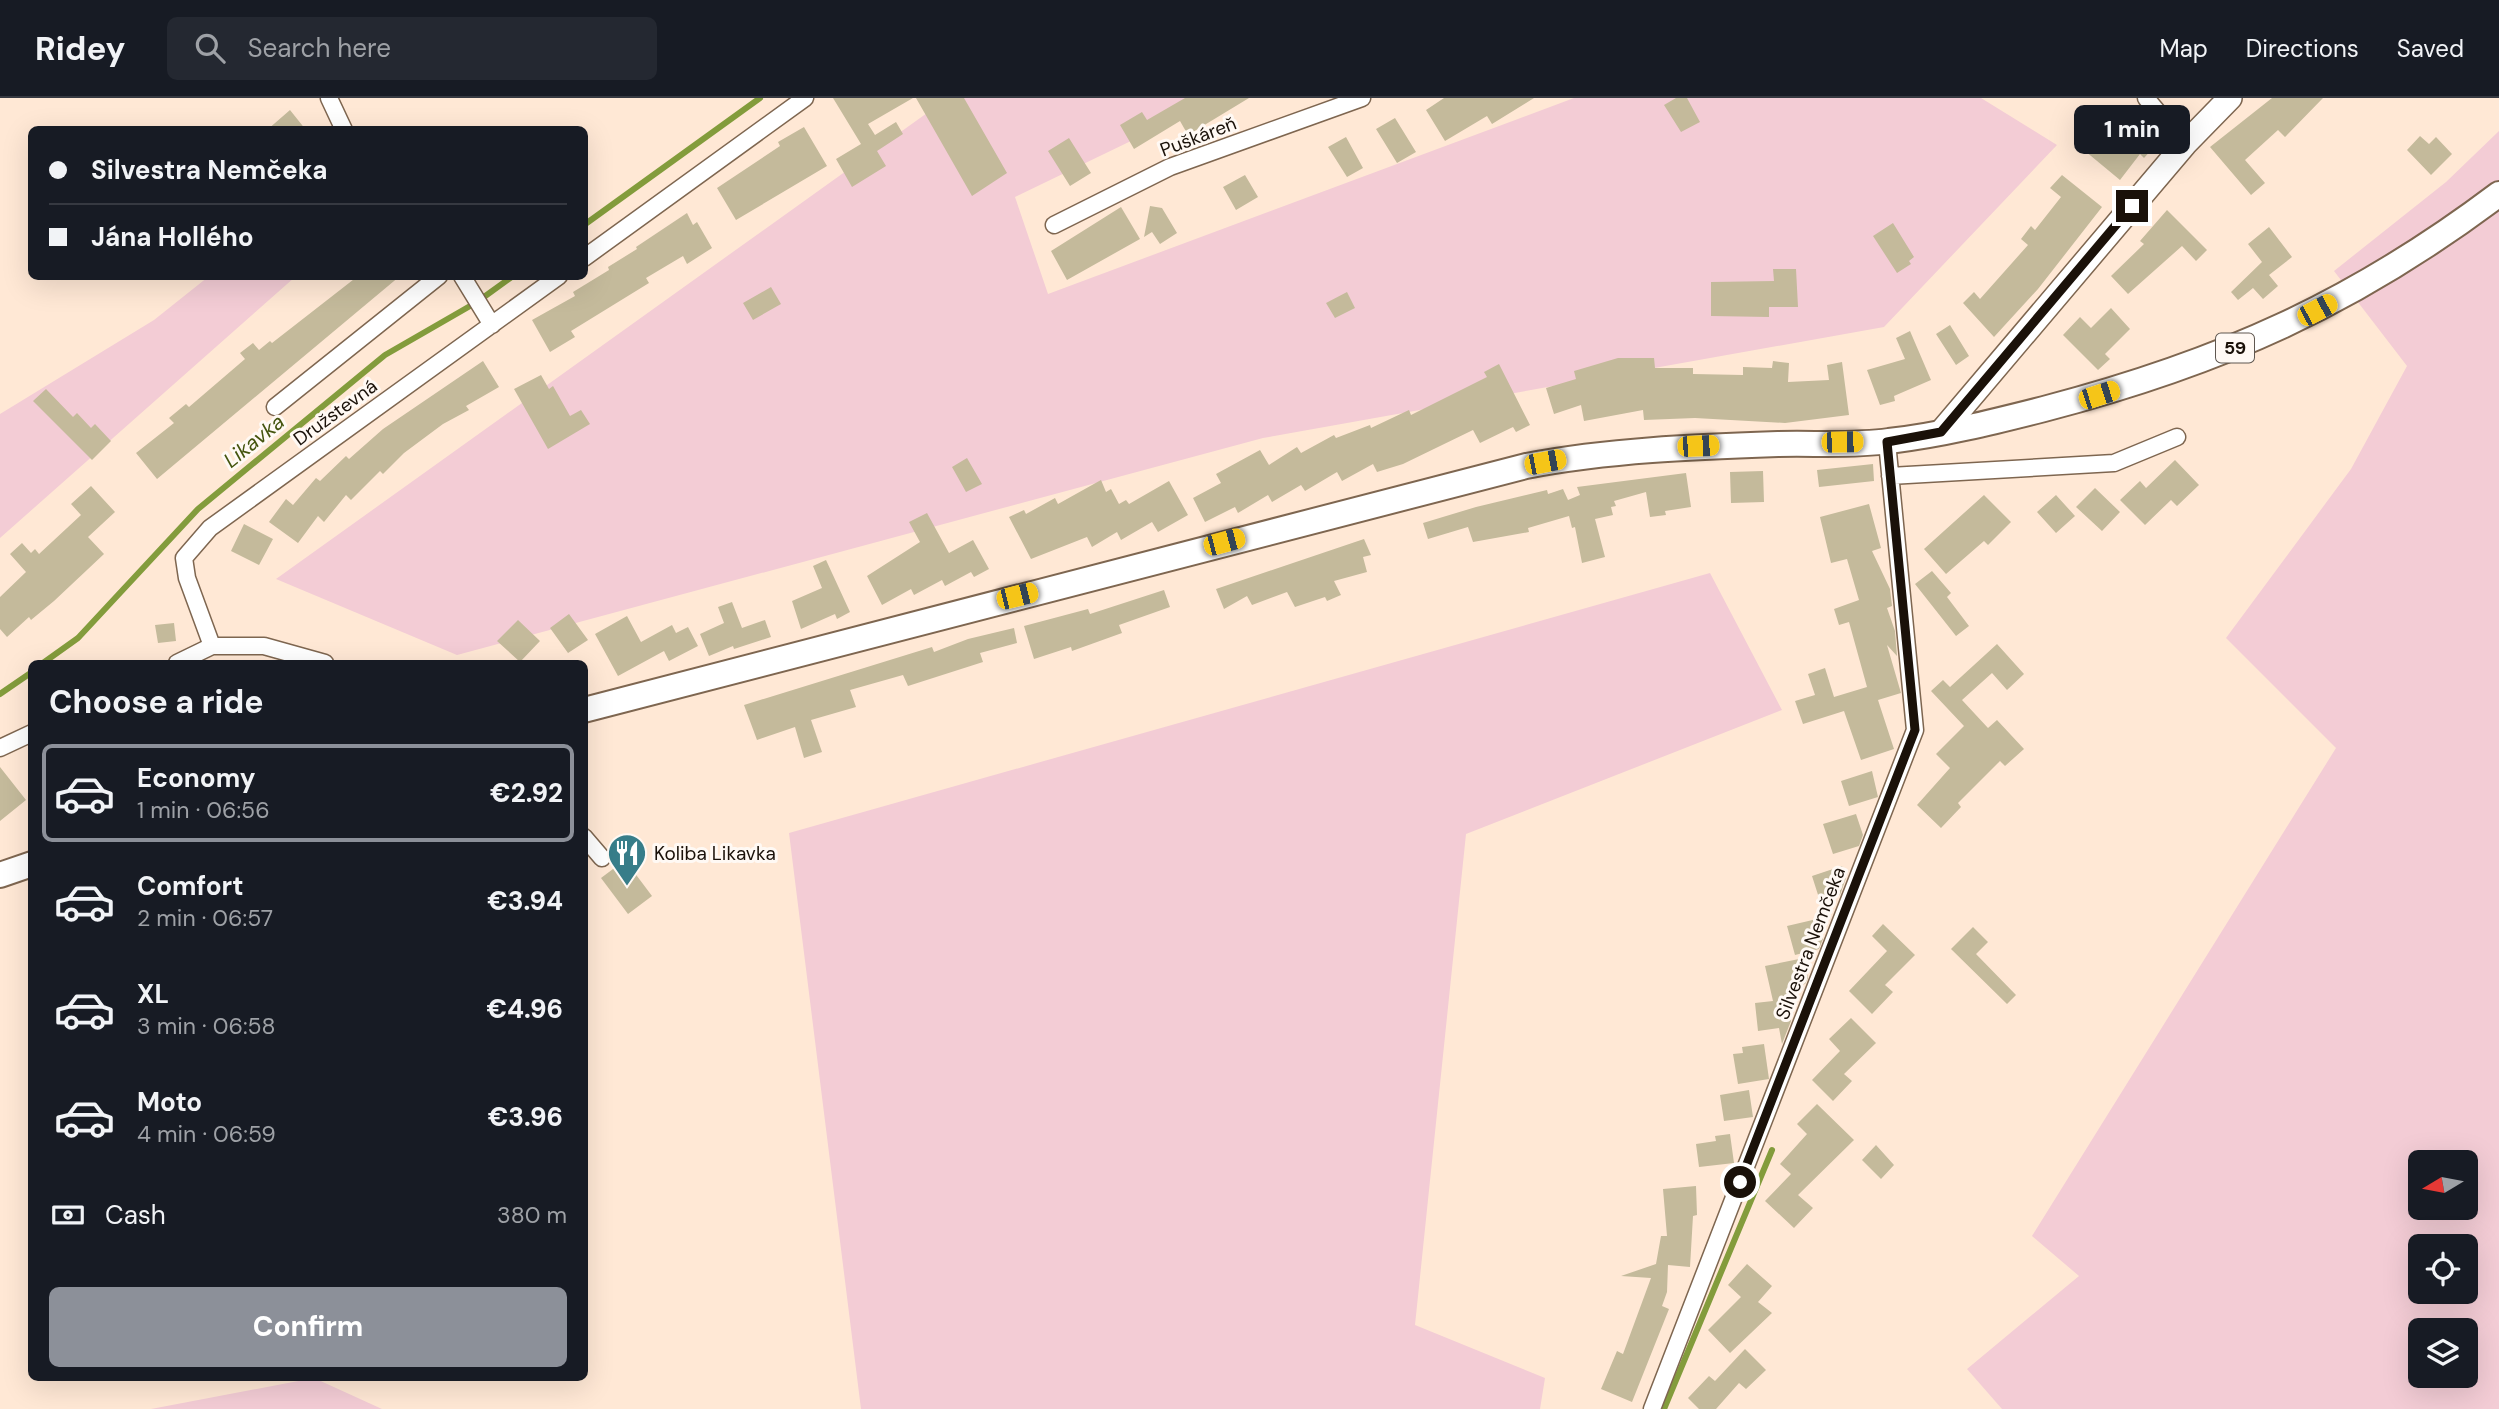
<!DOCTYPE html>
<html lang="en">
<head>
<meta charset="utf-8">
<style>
  body { margin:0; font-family:"DM Sans",sans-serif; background:#242831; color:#f1f3f6; height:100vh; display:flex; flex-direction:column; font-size:26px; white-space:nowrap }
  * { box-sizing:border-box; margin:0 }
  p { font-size:23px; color:#9ea1a6 }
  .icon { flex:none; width:38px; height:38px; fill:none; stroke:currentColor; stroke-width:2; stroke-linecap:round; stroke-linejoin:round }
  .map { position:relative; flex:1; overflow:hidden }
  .side { position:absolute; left:28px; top:562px; width:560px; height:721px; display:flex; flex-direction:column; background:#171b24; border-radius:10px; box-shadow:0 7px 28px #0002 }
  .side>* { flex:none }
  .guide { position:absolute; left:28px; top:28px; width:560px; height:154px; border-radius:10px; box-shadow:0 7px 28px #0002; display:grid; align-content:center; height:154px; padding:0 21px; background:#171b24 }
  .needle { width:46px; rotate:260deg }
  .controls { position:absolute; left:2408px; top:1052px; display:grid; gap:14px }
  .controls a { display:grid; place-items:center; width:70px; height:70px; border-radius:10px; background:#171b24; box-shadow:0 7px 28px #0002; font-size:35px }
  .end { position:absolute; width:32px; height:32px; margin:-16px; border:9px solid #1a1109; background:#fff; box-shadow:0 0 0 4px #fff }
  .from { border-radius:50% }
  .bubble { position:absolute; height:49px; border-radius:10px; background:#171b24; box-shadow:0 7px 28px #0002; font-size:23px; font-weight:800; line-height:49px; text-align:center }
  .car { position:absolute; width:21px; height:42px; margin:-21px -10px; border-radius:9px; box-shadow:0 0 5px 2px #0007; background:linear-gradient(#f5c518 24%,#345 0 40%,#f5c518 0 76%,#345 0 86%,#f5c518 0) }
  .guide b { display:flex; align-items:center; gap:24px; height:66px; font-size:26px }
  .guide b+b { border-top:2px solid #363941 }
  .guide i { width:18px; height:18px; background:#f1f3f6 }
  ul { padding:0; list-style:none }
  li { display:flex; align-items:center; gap:21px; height:98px; margin:0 14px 10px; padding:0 7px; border:4px solid transparent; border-radius:10px }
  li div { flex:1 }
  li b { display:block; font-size:26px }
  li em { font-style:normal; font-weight:800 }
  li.current { border-color:#8c9099 }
  li>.icon { width:63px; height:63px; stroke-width:1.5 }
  h2 { padding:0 21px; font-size:32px; line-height:84px }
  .pay { display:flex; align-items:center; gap:18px; height:77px; padding:0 21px; font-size:26px }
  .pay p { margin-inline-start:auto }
  .action { display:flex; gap:14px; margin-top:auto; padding:14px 21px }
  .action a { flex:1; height:80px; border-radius:10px; background:#8c9099; color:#fff; font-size:28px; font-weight:800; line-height:80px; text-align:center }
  header { display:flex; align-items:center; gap:42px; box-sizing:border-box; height:98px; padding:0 35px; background:#171b24; border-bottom:2px solid #363941 }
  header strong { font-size:33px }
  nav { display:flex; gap:38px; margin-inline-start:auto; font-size:24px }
  .search { width:490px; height:63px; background:#242831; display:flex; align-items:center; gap:18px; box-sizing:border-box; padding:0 24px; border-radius:10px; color:#9ea1a6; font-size:26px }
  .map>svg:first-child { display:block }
  .green { fill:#f3ccd5; fill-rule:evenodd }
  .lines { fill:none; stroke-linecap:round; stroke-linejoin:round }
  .stream { stroke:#839c3c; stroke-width:6 }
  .building { fill:#c4ba9b }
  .street-casing { stroke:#7e6650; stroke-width:19 }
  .secondary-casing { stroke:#7e6650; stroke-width:26 }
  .primary-casing { stroke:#7e6650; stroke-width:28 }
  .street { stroke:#fff; stroke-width:16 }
  .secondary { stroke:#fff; stroke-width:23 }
  .primary { stroke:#fff; stroke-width:24 }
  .route { stroke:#1a1109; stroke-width:9 }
  .labels { text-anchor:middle; stroke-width:6; stroke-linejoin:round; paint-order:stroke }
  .shield { fill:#fff9f4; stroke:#5f5750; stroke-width:2 }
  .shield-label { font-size:18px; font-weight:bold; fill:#1a1109 }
  .street-label { font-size:19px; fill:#1a1109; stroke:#fff9f4 }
  .poi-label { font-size:19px; fill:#1a1109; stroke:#fff9f4; text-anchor:start }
  .water-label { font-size:21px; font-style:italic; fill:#44540e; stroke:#fff9f4 }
</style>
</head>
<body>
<header>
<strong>Ridey</strong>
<div class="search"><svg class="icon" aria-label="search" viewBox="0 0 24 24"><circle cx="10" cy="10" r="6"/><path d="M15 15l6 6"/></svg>Search here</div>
<nav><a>Map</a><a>Directions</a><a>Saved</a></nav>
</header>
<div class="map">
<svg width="2499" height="1311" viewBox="0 0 2499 1311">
  <rect width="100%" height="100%" fill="#ffe8d5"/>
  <!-- green -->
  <path class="green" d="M948,0h272l-205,99 33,97 526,-196h407l76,47 -173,182 -621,111 -806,217 -181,-76z
    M2499,33v1278h-497l-35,-40 112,-93 -47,-40 304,-488 -110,-110 125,-169 56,-103 -73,-95 112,-89zM2420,1064h46v46h-46zM2420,1148h46v46h-46zM2420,1232h46v46h-46z
    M208,179h87l-295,261v-124l154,-94z
    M1710,475l72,137 -316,124 -51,491 130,53 -5,31h-679l-72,-576z
    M314,1280l68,31h-231z"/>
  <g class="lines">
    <!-- stream -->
    <path class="stream" d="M584,127l176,-127
      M43,565l35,-25 120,-129 187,-154 92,-53 36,-26
      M0,596l32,-22
      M1664,1311l108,-259"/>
  </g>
  <!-- building -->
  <path class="building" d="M833,0h80l-45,26 7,11 21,-13 7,12 -26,17 9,15 -34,21 -16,-28 25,-15z
    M916,0h48l43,75 -35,23z
    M1185,0h64l-61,37 -8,-14 -46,28 -14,-24 22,-13 5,8z
    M1444,0h90l-42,26 -5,-8 -42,25 -19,-31z
    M1676,0h11l13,24 -19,10 -17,-27z
    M2272,0h51l-38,39 -7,-7 -33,30 20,23 -14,12 -41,-48z
    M290,12l16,20h-39z
    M1395,20l21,34 -19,11 -21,-34z
    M804,29l23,39 -91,54 -19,-32 63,-42 -2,-4z
    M2134,31l20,18 -10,11 -4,-4 -20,26 -35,-29 11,-12 16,15z
    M2420,38l9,8 7,-7 16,17 -21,21 -24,-25z
    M1346,39l17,31 -16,9 -19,-30z
    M1069,40l22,35 -21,13 -22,-35z
    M1245,77l13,22 -22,13 -13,-23z
    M2062,77l40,32 -64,82 -44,48 -31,-34 11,-11 6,7 48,-54 -7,-6 10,-13 4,4 26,-33 -11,-9z
    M1150,108l12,2 15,25 -17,11 -8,-12 -8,5z
    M1121,109l19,32 -73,41 -16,-29z
    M2167,112l40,40 -11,11 -14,-15 -54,48 -17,-18 33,-32 -4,-3z
    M687,115l6,12 4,-3 15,26 -25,16 -4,-8 -37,22 3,5 -78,48 4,6 -25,15 -18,-32 43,-24 -2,-4 36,-22 -1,-3 29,-18 -1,-2z
    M1893,125l21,34 -5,4 2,3 -14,9 -24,-37z
    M2269,129l23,30 -23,18 9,11 -15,13 -10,-11 -15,12 -7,-8 31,-30 -14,-18z
    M1773,171h23l2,38h-29v10l-58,-1v-34l63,-1z
    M358,178h42l-243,203 -21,-26 38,-30 -5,-5 17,-14 3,3 56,-48 -5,-6 13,-10 6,7 11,-9 2,2z
    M771,189l10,17 -28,16 -10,-17z
    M1347,194l8,16 -20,10 -9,-15z
    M2111,210l19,21 -25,25 5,5 -12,11 -35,-35 17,-18 11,11z
    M1950,227l19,31 -13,9 -20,-31z
    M1910,233l21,49 -37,16 1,5 -15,4 -13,-35 38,-11 -9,-21z
    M1618,260h36l1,10h38v6l50,1v-8l29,1 1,-7 16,2 -1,19 41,-2 -2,-15 15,-3 7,53 -64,8 -90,-5 -51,2 -1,-10 -59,11 -3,-16 -27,9 -8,-26 30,-9 -2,-8z
    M483,263l16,26 -33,19 3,4 -26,14 -39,29 -21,21 -3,-3 -29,29 -5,-5 -22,27 -6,-6 -20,27 -29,-21 17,-23 7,6 23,-27 4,3 26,-25 3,3 34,-30z
    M1499,266l31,61 -14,7 -3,-5 -33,16 -7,-13 -70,34 -26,8 -4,-8 -31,17 -5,-9 -32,19 -4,-6 -29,17 -4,-7 -30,18 -3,-6 -30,15 -12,-24 28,-15 -5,-9 44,-24 9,15 28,-18 4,6 33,-18 2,3 34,-13 1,3 38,-18 2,5 76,-38 -3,-5z
    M541,277l8,14 4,-3 17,30 11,-6 9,14 -42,25 -34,-60z
    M46,291l27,28 4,-4 14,15 4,-4 16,17 -19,19 -59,-59z
    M967,360l15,26 -16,8 -14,-25z
    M2175,362l24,25 -22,21 -6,-6 -26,25 -25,-25 20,-19 6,7z
    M1873,366l1,17 -55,6 -2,-17z
    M1763,373l1,31 -33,1 -1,-31z
    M1686,375l5,34 -26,4 1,4 -16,2 -4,-25 -32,9 2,5 -5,1 2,8 -18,4 10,38 -23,6 -7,-36 -3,1 -3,-12 -41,12 1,4 -56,10 -5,-15 -40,12 -5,-16 53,-16 71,-17 1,4 15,-5 5,11 12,-5 -3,-8z
    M1101,382l5,12 5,-3 8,15 7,-4 3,4 40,-23 19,34 -30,17 -6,-10 -31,18 -4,-8 -25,15 -5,-10 -56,22 -22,-42 15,-7 2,4 29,-16 3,6z
    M91,388l24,26 -27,25 16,17 -50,47 -23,19 -2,-3 -22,20 -7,-8v-32l26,-25 -16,-18 12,-11 9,10 4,-4 4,5 42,-39 -10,-11z
    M2095,390l25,24 -18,19 -26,-24z
    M1984,397l27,27 -23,23 -4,-4 -38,33 -22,-25z
    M2056,397l19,21 -19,17 -19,-21z
    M1869,406l12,44 -9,3 18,38 2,17 -5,2 8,23 2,25 -10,-11 14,48 -23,7 16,49 -33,11 -17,-49 -41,13 -8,-23 20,-6 -7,-21 17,-6 9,29 33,-10 -18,-65 -10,3 -5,-16 25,-9 -12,-41 -16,4 -11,-46z
    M927,415l22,40 24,-13 16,29 -15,8 -3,-5 -26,14 -3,-6 -28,15 -3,-6 -29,16 -15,-29 53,-34 -11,-20z
    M244,426l29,15 -14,26 -28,-14z
    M1364,441l7,16 -8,2 4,15 -33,9 7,14 -14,6 -2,-4 -30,10 -8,-15 -35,13 -5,-9 -23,13 -8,-20z
    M826,462l24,52 -13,7 -2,-5 -34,15 -9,-28 30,-13 -9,-22z
    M1932,473l19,22 -4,4 22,29 -13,10 -41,-52z
    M1164,492l6,17 -51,18 3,8 -50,18 -1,-4 -37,12 -10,-33 64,-17 2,5z
    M732,504l10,26 23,-8 6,17 -37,12 -1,-3 -24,10 -9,-22 24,-11 -6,-16z
    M569,516l19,26 -20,13 -18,-25z
    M627,518l14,26 31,-17 4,8 12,-6 10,19 -29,15 -5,-10 -46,25 -23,-42z
    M518,522l22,21 -20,21 -23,-21z
    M174,525l2,18 -18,2 -3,-18z
    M1014,530l3,15 -37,10 3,9 -75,24 -5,-11 -53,15 6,17 -45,13 11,32 -18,6 -9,-31 -38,13 -13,-35 188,-58 2,5 34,-13z
    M1997,546l27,30 -17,16 -15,-17 -30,27 26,28 9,-8 27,29 -19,17 -5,-5 -42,42 3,4 -20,21 -24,-23 33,-37 -14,-14 28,-28 -33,-35 12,-11 7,7z
    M0,669l26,33 -26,21z
    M1872,673l6,26 -29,9 -8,-25z
    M1856,716l7,21 -4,11 -26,8 -10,-30z
    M625,762l27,36 -24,18 -27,-36z
    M1842,768l4,12 -6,17 -20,6 -8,-25z
    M1817,821l6,20 -4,10 -24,6 -8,-29z
    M1883,826l32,31 -30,30 8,7 -21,22 -23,-23 38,-40 -15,-15z
    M1973,829l15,15 -12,12 40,41 -9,9 -56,-55z
    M1804,860l4,20 -3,6 -18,4 4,33 -9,23 -3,-16 -21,3 -3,-28 18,-2 -8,-35z
    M1851,920l25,25 -32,31 8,7 -19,20 -21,-21 28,-29 -11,-12z
    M1764,946l5,35 -31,5 -5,-30 10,-1 -1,-6z
    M1749,992l4,27 -29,4 -4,-26z
    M1817,1006l37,36 -56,55 15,13 -19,20 -29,-27 26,-27 -11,-10 27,-30 -10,-10z
    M1730,1036l4,29 -35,4 -3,-23 20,-3 -1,-5z
    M1876,1047l18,20 -13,14 -19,-19z
    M1696,1088l1,29 -4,1 -3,51 -22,-2 -1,27 -5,14 7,3 -37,93 -31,-13 16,-38 6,3 28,-76 -30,-2 35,-12 5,-28h6l-4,-47z
    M1747,1166l25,22 -14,16 14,11 -42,40 -22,-23 33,-33 -13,-12z
    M1745,1251l21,21 -20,19 -7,-6 -23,26h-17l-11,-11 21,-22 6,5z"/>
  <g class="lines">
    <!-- street casing -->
    <g class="street-casing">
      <path id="street" d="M329,0l15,32
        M2146,0l39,46
        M1054,127l116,-58 192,-69
        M584,160l221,-160
        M462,178l30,49
        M275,309l164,-131
        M1890,378l224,-13 63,-26
        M212,548l-25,-68 -3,-20 26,-30 349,-252
        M177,565l35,-17h52l61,17
        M0,650l32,-15
        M584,739l18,21
        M1652,1311l263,-679 -28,-288"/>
    </g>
    <!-- secondary casing -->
    <g class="secondary-casing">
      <path id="secondary" d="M1941,334l244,-288 45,-46"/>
    </g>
    <!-- primary casing -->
    <g class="primary-casing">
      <path id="primary" d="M584,612l942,-244c84,-16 167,-19 252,-22 36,-1 75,2 111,-3 52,-6 104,-19 155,-32 176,-46 309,-105 455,-215
        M0,777l32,-11"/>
    </g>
    <!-- street -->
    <use href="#street" class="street"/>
    <!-- secondary -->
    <use href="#secondary" class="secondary"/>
    <!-- primary -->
    <use href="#primary" class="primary"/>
  </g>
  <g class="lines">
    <!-- route -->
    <path class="route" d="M1740,1084l175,-452 -28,-288 54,-10 191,-226"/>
  </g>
  <!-- icons -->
  <defs>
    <g id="restaurant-pin" transform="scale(2.0125)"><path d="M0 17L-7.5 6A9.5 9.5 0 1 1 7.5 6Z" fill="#377d89" stroke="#fff9f4"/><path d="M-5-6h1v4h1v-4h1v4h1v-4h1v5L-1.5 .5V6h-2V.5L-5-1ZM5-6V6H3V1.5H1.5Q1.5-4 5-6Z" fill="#fff"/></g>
  </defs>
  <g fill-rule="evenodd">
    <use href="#restaurant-pin" x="627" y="755"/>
  </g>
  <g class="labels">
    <!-- shield labels -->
    <rect class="shield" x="2216" y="235.5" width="38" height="29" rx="5"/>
    <g class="shield-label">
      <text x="2235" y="256">59</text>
    </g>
    <!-- street labels -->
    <g class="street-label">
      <text transform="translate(1198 38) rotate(-21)" y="7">Puškáreň</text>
      <text transform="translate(335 314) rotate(-36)" y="7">Družstevná</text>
      <text transform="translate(1810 845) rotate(-69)" y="7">Silvestra Nemčeka</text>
    </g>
    <!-- poi labels -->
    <g class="poi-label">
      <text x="654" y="762">Koliba Likavka</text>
    </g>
    <!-- water labels -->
    <g class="water-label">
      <text transform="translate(254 343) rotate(-39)" y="7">Likavka</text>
    </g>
  </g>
</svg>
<div class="controls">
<a><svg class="needle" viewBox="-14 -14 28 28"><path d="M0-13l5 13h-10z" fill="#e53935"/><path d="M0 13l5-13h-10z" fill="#9ea1a6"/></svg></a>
<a><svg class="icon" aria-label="locate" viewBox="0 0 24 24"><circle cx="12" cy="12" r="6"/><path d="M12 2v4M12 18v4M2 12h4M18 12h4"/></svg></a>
<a><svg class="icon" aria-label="layers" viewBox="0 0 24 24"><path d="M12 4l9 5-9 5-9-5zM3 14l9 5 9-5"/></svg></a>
</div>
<i class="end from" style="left:1740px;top:1084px"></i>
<i class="end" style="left:2132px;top:108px"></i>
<div class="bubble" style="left:2074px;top:7px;width:116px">1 min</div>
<i class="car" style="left:2317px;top:212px;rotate:62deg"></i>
<i class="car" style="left:2099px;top:297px;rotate:72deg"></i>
<i class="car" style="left:1842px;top:344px;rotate:89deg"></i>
<i class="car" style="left:1698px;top:348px;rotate:88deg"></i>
<i class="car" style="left:1545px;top:364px;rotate:79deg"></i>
<i class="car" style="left:1224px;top:444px;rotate:75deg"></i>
<i class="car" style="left:1017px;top:498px;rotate:76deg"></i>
<div class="guide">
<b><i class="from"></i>Silvestra Nemčeka</b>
<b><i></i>Jána Hollého</b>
</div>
<section class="side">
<h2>Choose a ride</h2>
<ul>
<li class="current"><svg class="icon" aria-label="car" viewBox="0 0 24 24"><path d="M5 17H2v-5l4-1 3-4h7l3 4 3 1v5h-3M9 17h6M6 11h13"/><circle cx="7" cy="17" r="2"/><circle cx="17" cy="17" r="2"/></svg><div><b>Economy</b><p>1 min · 06:56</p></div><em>€2.92</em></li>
<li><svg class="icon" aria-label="car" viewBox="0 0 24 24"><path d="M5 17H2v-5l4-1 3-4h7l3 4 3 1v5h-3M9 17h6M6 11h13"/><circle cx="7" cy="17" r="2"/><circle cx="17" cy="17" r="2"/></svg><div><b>Comfort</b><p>2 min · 06:57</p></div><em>€3.94</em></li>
<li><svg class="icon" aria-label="car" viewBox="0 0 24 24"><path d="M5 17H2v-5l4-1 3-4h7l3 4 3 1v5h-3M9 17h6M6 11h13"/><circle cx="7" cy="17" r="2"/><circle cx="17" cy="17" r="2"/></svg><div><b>XL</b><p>3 min · 06:58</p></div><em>€4.96</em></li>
<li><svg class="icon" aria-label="car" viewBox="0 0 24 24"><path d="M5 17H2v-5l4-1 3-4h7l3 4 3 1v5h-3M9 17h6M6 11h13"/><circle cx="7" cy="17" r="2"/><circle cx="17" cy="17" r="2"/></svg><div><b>Moto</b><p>4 min · 06:59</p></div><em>€3.96</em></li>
</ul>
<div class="pay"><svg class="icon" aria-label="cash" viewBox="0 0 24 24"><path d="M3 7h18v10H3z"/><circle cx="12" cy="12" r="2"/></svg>Cash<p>380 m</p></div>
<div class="action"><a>Confirm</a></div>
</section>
</div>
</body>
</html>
